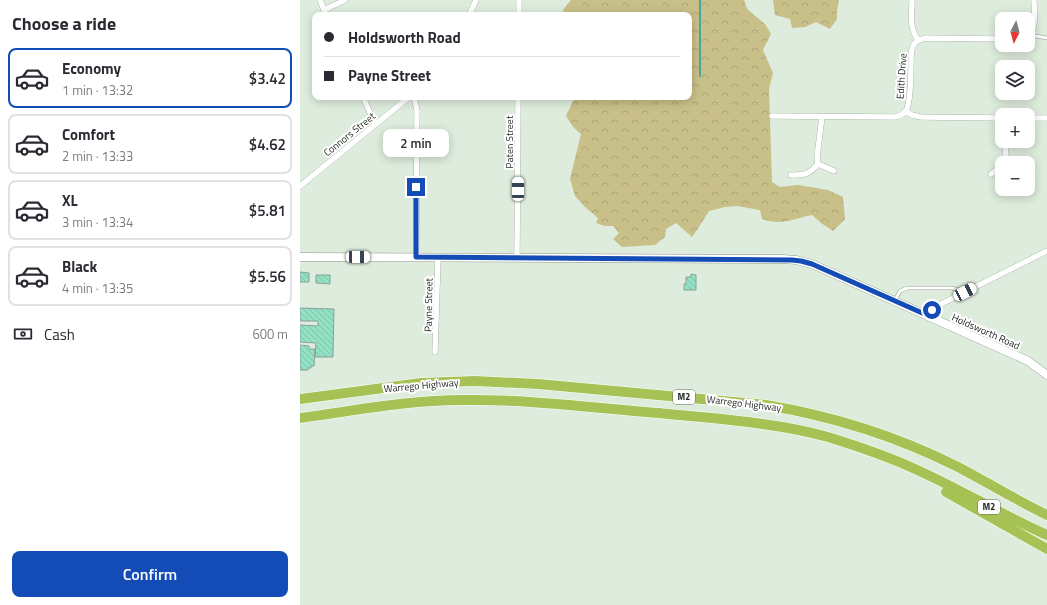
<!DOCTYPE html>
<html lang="en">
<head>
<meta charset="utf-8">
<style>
  body { margin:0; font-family:"Titillium Web",sans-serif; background:#f7f7f7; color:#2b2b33; height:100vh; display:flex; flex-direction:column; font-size:15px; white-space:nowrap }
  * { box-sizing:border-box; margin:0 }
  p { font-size:13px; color:#7c7c81 }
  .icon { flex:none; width:22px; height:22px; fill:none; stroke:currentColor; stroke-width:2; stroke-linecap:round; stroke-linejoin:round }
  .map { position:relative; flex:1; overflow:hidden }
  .details { display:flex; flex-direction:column; background:#fff; width:300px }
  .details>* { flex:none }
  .top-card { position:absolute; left:12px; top:12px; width:380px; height:88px; border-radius:8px; box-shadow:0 2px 10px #0003; display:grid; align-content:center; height:88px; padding:0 12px; background:#fff }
  .needle { width:26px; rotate:186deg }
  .fabs { position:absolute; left:695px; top:12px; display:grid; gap:8px }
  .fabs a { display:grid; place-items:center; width:40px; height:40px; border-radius:8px; background:#fff; box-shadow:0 2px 10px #0003; font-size:20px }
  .end { position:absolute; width:18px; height:18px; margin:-9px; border:5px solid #134bb7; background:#fff; box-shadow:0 0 0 2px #fff }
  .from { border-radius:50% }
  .bubble { position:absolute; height:28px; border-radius:8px; background:#fff; box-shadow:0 2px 10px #0003; font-size:13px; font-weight:600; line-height:28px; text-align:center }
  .car { position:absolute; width:12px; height:24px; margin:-12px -6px; border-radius:5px; box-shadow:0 0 3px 1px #0007; background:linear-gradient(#fff 24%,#345 0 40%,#fff 0 76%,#345 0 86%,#fff 0) }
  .top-card b { display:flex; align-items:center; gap:14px; height:38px; font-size:15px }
  .top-card b+b { border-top:1px solid #e1e1e2 }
  .top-card i { width:10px; height:10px; background:#2b2b33 }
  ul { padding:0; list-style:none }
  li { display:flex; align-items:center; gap:12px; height:60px; margin:0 8px 6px; padding:0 4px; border:2px solid #e1e1e2; border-radius:8px }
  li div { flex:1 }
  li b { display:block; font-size:15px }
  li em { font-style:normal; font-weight:600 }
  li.on { border-color:#134bb7 }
  li>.icon { width:36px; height:36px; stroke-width:1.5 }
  h2 { padding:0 12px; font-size:18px; line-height:48px }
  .pay { display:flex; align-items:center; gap:10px; height:44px; padding:0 12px; font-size:15px }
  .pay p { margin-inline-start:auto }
  .primary-button { display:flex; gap:8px; margin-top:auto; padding:8px 12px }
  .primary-button a { flex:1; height:46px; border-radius:8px; background:#134bb7; color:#fff; font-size:16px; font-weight:600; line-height:46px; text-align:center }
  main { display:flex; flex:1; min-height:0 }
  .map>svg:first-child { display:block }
  .forest { fill:url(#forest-crowns) }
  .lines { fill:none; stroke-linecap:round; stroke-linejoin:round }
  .stream { stroke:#48a6a2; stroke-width:2 }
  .building { fill:url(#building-back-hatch); stroke:#8b9f97 }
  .lane-casing { stroke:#899789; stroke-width:4 }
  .street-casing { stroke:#899789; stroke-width:6 }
  .secondary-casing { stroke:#899789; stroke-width:9 }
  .highway-casing { stroke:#fff; stroke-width:11 }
  .lane { stroke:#fff; stroke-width:3 }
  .street { stroke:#fff; stroke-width:5.5 }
  .secondary { stroke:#fff; stroke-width:8 }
  .highway { stroke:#a6c255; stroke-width:10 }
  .route { stroke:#134bb7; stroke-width:5 }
  .labels { text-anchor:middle; stroke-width:4; stroke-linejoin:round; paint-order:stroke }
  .shield { fill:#fff; stroke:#666a66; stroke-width:1 }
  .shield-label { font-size:9px; font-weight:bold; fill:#252a25 }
  .street-label { font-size:10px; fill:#252a25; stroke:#fff }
</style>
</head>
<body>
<main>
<section class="details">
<h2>Choose a ride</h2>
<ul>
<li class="on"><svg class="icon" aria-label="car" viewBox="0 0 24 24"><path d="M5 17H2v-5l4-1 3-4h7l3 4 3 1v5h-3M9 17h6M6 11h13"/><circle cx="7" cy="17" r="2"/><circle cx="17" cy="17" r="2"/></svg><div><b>Economy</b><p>1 min · 13:32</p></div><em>$3.42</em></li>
<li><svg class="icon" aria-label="car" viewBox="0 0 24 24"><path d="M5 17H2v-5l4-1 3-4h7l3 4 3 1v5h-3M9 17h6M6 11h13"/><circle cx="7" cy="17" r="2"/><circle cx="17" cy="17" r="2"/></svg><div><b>Comfort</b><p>2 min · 13:33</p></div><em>$4.62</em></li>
<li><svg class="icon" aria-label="car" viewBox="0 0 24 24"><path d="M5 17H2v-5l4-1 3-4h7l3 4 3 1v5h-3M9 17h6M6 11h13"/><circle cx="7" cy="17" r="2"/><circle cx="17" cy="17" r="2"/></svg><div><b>XL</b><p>3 min · 13:34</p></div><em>$5.81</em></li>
<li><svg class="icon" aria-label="car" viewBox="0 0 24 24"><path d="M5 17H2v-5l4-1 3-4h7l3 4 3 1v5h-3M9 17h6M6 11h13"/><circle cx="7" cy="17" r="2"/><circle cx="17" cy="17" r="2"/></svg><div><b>Black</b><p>4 min · 13:35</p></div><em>$5.56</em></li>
</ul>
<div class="pay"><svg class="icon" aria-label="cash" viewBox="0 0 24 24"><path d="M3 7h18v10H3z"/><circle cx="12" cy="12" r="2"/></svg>Cash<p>600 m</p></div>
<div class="primary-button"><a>Confirm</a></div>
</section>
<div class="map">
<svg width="747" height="605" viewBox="0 0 747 605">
  <defs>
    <pattern id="forest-crowns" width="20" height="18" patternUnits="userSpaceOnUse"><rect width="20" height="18" fill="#c9bf88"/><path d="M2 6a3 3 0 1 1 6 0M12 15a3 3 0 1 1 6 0" fill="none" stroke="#aca475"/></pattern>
    <pattern id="building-back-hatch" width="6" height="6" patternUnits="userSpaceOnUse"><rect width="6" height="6" fill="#93e1c4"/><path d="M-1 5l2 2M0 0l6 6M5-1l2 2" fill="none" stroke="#7fc1a8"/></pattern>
  </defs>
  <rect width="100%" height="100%" fill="#ddecdc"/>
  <!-- forest -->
  <path class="forest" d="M271,0h173l3,9 18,15 6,10 -8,16 10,23 -4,16 3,93 8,5 18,-2 30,5 15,7 2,22 -12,12 -12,-8 -9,-8c-20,4 -30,11 -50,4l-2,-9 -23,-4 -12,1 -16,4 -12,19 -5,7 -16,-14 -10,6 -1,8 -10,8 -33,2 -9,-8 6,-6 -6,-7h-8l-9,-3 2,-5 -13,-11 -10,-11 -5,-17 11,-45 -7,-6 -8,-12 9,-19h114v-82h-124l-2,-5z
    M473,0h66l-2,11v8l-7,10 -14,-7 -11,5 -13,1 -2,-9 -15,-4z"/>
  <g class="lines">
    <!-- stream -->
    <path class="stream" d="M400,0v76"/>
  </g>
  <!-- building -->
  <path class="building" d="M0,272l9,1v9h-9z
    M391,274l5,1v15h-12v-6h2v-7h5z
    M16,275h14v9l-14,-1z
    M0,308l34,1 -1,48h-18l1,-14 -16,-1v-17l18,1v-5h-18z
    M0,345l9,1v3h6l-1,17h-3v2h-3v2h-8z"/>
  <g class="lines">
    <!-- lane casing -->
    <g class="lane-casing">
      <path id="lane" d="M730,35l17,3
        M595,300l5,-9 7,-3h45l13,4"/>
    </g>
    <!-- street casing -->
    <g class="street-casing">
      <path id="street" d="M20,0l6,15
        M612,0c0,15 -3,28 6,40
        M24,10l21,-10
        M169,15l7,-15
        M219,15v-15
        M728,36c9,-9 6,-24 6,-36
        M63,97l12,27
        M114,97l3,13 -1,147
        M605,111l7,4 9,2 81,1
        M472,116l123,1c4,-1 8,-2 11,-6 5,-10 5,-38 5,-50 0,-5 0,-11 2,-15 2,-5 8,-7 13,-8l76,1
        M522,117l-5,40 1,7 16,7
        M728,118h19
        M704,163l2,-7 -1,-15
        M691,174l11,-8
        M491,175c12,0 18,0 27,-11
        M0,186l109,-89
        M217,258l1,-161
        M629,316l3,-6 9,-6 106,-53
        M135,352l3,-94"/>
    </g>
    <!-- secondary casing -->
    <g class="secondary-casing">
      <path id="secondary" d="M0,257l483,2 13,1 16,4 205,92 11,5 19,14"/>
    </g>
    <!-- highway casing -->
    <g class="highway-casing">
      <path id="highway" d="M0,399l121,-16 54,-2 63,3 228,21c66,11 130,31 190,61 31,16 60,34 91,49
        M0,418c53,-7 108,-18 162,-18 66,-1 132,8 197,13 57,6 114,9 169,24 29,9 59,19 87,32 45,20 87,46 132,66
        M646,492l101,57"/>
    </g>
    <!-- lane -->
    <use href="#lane" class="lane"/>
    <!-- street -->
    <use href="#street" class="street"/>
    <!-- secondary -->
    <use href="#secondary" class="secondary"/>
    <!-- highway -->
    <use href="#highway" class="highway"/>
  </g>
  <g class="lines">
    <!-- route -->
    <path class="route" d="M116,187v70l376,3 9,1 11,3 117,52 3,-6"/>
  </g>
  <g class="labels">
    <!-- shield labels -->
    <g class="shield">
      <rect x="373" y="390" width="22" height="14" rx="3"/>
      <rect x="678" y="500" width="22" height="14" rx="3"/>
    </g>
    <g class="shield-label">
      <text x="384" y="400">M2</text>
      <text x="689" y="510">M2</text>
    </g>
    <!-- street labels -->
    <g class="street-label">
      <text transform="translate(601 76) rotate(-86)" y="4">Edith Drive</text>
      <text transform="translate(49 134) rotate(-39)" y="4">Connors Street</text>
      <text transform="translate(209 142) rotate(-90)" y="4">Paten Street</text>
      <text transform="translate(128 305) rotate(-89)" y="4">Payne Street</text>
      <text transform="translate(686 331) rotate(24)" y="4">Holdsworth Road</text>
      <text transform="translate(121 385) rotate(-5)" y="4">Warrego Highway</text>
      <text transform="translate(444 403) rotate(7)" y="4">Warrego Highway</text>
    </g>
  </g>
</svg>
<div class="fabs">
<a><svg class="needle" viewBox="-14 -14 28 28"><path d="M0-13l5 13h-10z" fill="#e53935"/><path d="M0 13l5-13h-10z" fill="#7c7c81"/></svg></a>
<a><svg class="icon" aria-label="layers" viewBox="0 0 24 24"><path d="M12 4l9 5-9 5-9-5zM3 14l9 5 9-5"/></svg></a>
<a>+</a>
<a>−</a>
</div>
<i class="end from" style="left:632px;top:310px"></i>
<i class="end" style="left:116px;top:187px"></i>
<div class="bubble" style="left:83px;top:129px;width:66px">2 min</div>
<i class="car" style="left:218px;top:189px;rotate:0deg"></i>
<i class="car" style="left:58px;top:257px;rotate:90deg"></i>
<i class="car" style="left:665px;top:292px;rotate:63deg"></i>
<div class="top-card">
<b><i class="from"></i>Holdsworth Road</b>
<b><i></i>Payne Street</b>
</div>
</div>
</main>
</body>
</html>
